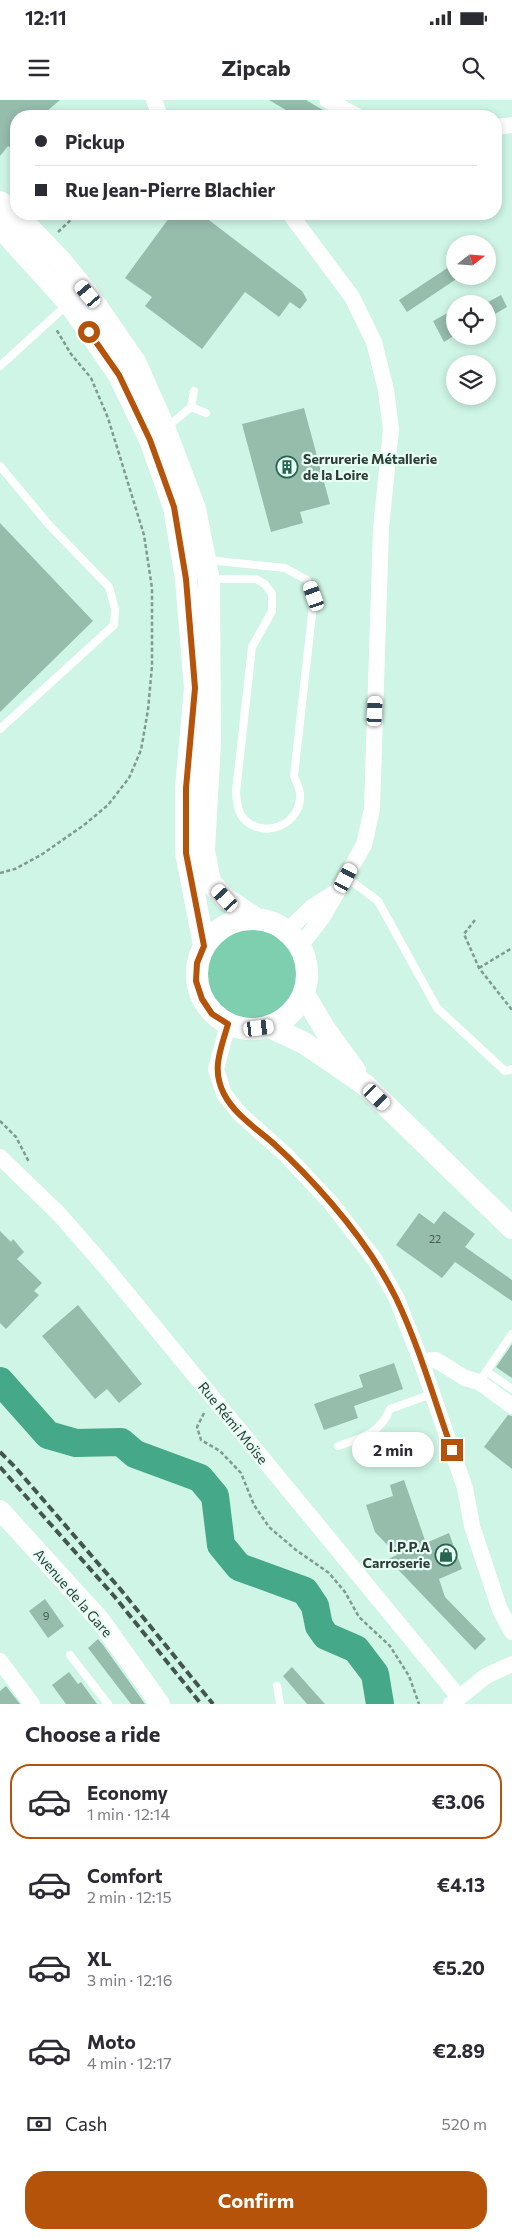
<!DOCTYPE html>
<html lang="en">
<head>
<meta charset="utf-8">
<style>
  body { margin:0; font-family:Commissioner,sans-serif; background:#f7f7f7; color:#2b2b33; height:100vh; display:flex; flex-direction:column; font-size:19px; white-space:nowrap }
  * { box-sizing:border-box; margin:0 }
  p { font-size:16px; color:#7c7c81 }
  .icon { flex:none; width:28px; height:28px; fill:none; stroke:currentColor; stroke-width:2; stroke-linecap:round; stroke-linejoin:round }
  .map { position:relative; height:1604px; overflow:hidden }
  .side { display:flex; flex-direction:column; background:#fff; flex:1 }
  .side>* { flex:none }
  .guide { position:absolute; left:10px; top:10px; width:492px; height:110px; border-radius:20px; box-shadow:0 2px 8px #0003; display:grid; align-content:center; height:110px; padding:0 25px; background:#fff }
  .needle { width:32px; rotate:73deg }
  .fabs { position:absolute; left:446px; top:135px; display:grid; gap:10px }
  .fabs a { display:grid; place-items:center; width:50px; height:50px; border-radius:50%; background:#fff; box-shadow:0 2px 8px #0003; font-size:25px }
  .end { position:absolute; width:22px; height:22px; margin:-11px; border:6px solid #b45309; background:#fff; box-shadow:0 0 0 2px #fff }
  .from { border-radius:50% }
  .bubble { position:absolute; height:35px; border-radius:18px; background:#fff; box-shadow:0 2px 8px #0003; font-size:16px; font-weight:700; line-height:35px; text-align:center }
  .car { position:absolute; width:15px; height:30px; margin:-15px -8px; border-radius:6px; box-shadow:0 0 4px 1px #0007; background:linear-gradient(#fff 24%,#345 0 40%,#fff 0 76%,#345 0 86%,#fff 0) }
  .guide b { display:flex; align-items:center; gap:18px; height:48px; font-size:19px }
  .guide b+b { border-top:1px solid #e1e1e2 }
  .guide i { width:12px; height:12px; background:#2b2b33 }
  ul { padding:0; list-style:none }
  li { display:flex; align-items:center; gap:15px; height:75px; margin:0 10px 8px; padding:0 15px; border:2px solid transparent; border-radius:20px }
  li div { flex:1 }
  li b { display:block; font-size:19px }
  li em { font-style:normal; font-weight:700 }
  li.selected { border-color:#b45309 }
  li>.icon { width:45px; height:45px; stroke-width:1.5 }
  h2 { padding:0 25px; font-size:22px; line-height:60px }
  .pay { display:flex; align-items:center; gap:12px; height:55px; padding:0 25px; font-size:19px }
  .pay p { margin-inline-start:auto }
  .cta { display:flex; gap:10px; margin-top:auto; padding:10px 25px }
  .cta a { flex:1; height:58px; border-radius:20px; background:#b45309; color:#fff; font-size:20px; font-weight:700; line-height:58px; text-align:center }
  .status { display:flex; justify-content:space-between; align-items:center; height:35px; padding:0 25px; background:#fff; direction:ltr }
  .status svg { height:14px; fill:currentColor }
  header { display:flex; justify-content:space-between; align-items:center; height:65px; padding:0 25px; background:#fff; font-size:22px; font-weight:700 }
  .map>svg:first-child { display:block }
  .green { fill:#7eceb0 }
  .lines { fill:none; stroke-linecap:round; stroke-linejoin:round }
  .river { stroke:#45a888; stroke-width:28 }
  .building { fill:#96bcac }
  .path { stroke:#7f9b90; stroke-width:2.5; stroke-dasharray:4 2.5; stroke-linecap:butt }
  .service { stroke:#fff; stroke-width:8 }
  .minor { stroke:#fff; stroke-width:16 }
  .tertiary { stroke:#fff; stroke-width:20 }
  .secondary { stroke:#fff; stroke-width:22 }
  .rail { stroke:#42554e; stroke-width:4; stroke-dasharray:8 4; stroke-linecap:butt }
  .route { stroke:#b45309; stroke-width:6 }
  .labels { text-anchor:middle; stroke-width:4.5; stroke-linejoin:round; paint-order:stroke }
  .number-label { font-size:11px; fill:#485e55 }
  .poi-label { font-size:14px; font-weight:bold; fill:#2e3e38; stroke:#e7fef4; text-anchor:start }
  .street-label { font-size:14px; fill:#2e3e38; stroke:#e7fef4 }
</style>
</head>
<body>
<div class="status"><b>12:11</b><svg viewBox="0 0 49 12"><path d="M0 12V9h3v3zM5 12V6h3v6zM10 12V3h3v9zM15 12V0h3v12zM26 1h20v11H26zM47 4h2v5h-2z"/></svg></div>
<header><svg class="icon" aria-label="menu" viewBox="0 0 24 24"><path d="M4 6h16M4 12h16M4 18h16"/></svg>Zipcab<svg class="icon" aria-label="search" viewBox="0 0 24 24"><circle cx="10" cy="10" r="6"/><path d="M15 15l6 6"/></svg></header>
<div class="map">
<svg width="512" height="1604" viewBox="0 0 512 1604">
  <rect width="100%" height="100%" fill="#cef5e5"/>
  <!-- green -->
  <path class="green" d="M204 873a48 48 0 1 1 96 0a48 48 0 1 1-96 0Z"/>
  <g class="lines">
    <!-- river -->
    <path class="river" d="M0,1281l48,54 28,8 45,-1 14,12 65,24 15,18 6,49 18,22 66,24 10,15 4,20 7,10 30,13 19,25 5,30"/>
  </g>
  <!-- building -->
  <path class="building" d="M0,0h60l-19,16h-25v36l-8,-6 -8,10z
    M269,0h37l27,16h-37z
    M172,114h29l101,77 5,9 -7,9 -10,-7 -11,15 -34,-25 -43,57 -57,-43 7,-9 -27,-19z
    M455,163v17l-48,32 -8,-12z
    M501,195l6,12 -19,11v-16z
    M455,209v26l-11,7 -11,-21z
    M304,308l26,96 -30,8 3,11 -32,9 -29,-108z
    M0,423l93,98 -93,91z
    M444,1111l31,23 -10,13 47,33v21l-57,-39 -13,16 -46,-33 23,-32 15,11z
    M0,1131l11,11 2,-3 11,13 -7,7 25,24 -8,8 5,4 -33,34 -6,-6z
    M78,1205l64,79 -23,19 -12,-14 -12,10 -53,-63z
    M512,1244v34l-16,-11z
    M394,1263l9,26 -49,17 4,12 -34,12 -10,-26 49,-17 -4,-12z
    M508,1315l4,1v53l-28,-22z
    M404,1380l22,63 23,-10 13,36 -23,10 6,18 41,42 -11,11 -87,-91 9,-4 -22,-23 -9,-27 27,-9 -3,-11z
    M45,1499l19,27 -16,12 -19,-27z
    M98,1539l5,6 42,59h-14l-43,-56z
    M292,1567l24,27 9,10h-18l-24,-28z
    M69,1572l9,12 3,-2 16,22h-31l-14,-19z
    M6,1586l14,18h-20v-13z"/>
  <g class="lines">
    <!-- path -->
    <path class="path" d="M58,132l19,-18
      M0,773l15,-4 26,-14 43,-30 24,-20 21,-27 12,-28 7,-40 4,-44v-78l-8,-53 -36,-117 -17,-40 -20,-24 -15,-25
      M475,820l-11,14 15,34 33,42
      M479,868l33,-20
      M0,1021l16,16 13,25
      M204,1313l-7,14 4,13 19,11 21,22 13,32 15,22 27,23 33,23 16,19 14,25 31,29 19,30 10,28"/>
    <!-- service -->
    <path class="service" d="M0,266l68,-62
      M191,307l15,6
      M166,328l25,-21 3,-16
      M0,366l49,59 60,62 6,22 -1,16 -114,104
      M207,460l78,8 22,12 7,16 -20,180c2,6 6,12 6,18 2,30 -36,47 -57,24 -6,-7 -6,-17 -7,-26l16,-145 20,-36v-17l-7,-10 -9,-5h-45
      M346,777l32,24 59,107 68,63 7,-2
      M486,1271l26,18
      M479,1282l33,-48
      M338,1346c23,-8 42,-12 52,-37l42,-15
      M70,1555l38,49
      M277,1586l3,18"/>
    <!-- minor -->
    <path class="minor" d="M154,0l6,16
      M327,0l30,16
      M496,27l16,-2
      M290,114l62,83 22,45 12,48 5,39 -10,99 -9,281 -8,36 -42,73 -22,28
      M287,831l25,-24 22,-14
      M228,924l-12,45 8,25 16,20 45,40 46,49 44,57 21,37 25,64 44,127 7,38 28,84 12,22
      M0,1057l59,57 48,55 351,427
      M421,1261l15,-1 29,18 14,4 33,24
      M0,1561l32,43
      M451,1604l35,-28 26,-12"/>
    <!-- tertiary -->
    <path class="tertiary" d="M0,1410l100,110 60,84"/>
    <!-- secondary -->
    <path class="secondary" d="M0,102l30,27 31,32 27,33 47,68 29,65 31,82 14,71 1,163 -6,107 6,32 15,16 30,20
      M0,127l69,76 50,72 31,65 24,67 12,72 9,109 -9,100v65l18,92
      M197 874a55 55 0 1 1 110 0a55 55 0 1 1-110 0Z
      M304,894l20,34 31,43
      M270,927l34,16 60,41 148,144"/>
    <!-- rail -->
    <path class="rail" d="M0,1352l15,15 106,123 92,114
      M0,1367l114,129 87,108"/>
  </g>
  <g class="lines">
    <!-- route -->
    <path class="route" d="M89,232l30,43 31,65 24,67 12,72 9,109 -9,100v65l18,93 -7,17 -1,18 6,18 10,15 16,10c-7,25 -17,45 -4,70 10,20 33,35 50,50 21,19 40,39 58,60 25,29 47,60 64,94 23,48 38,101 56,152"/>
  </g>
  <!-- icons -->
  <defs>
    <g id="building-ring" transform="scale(1.125)"><circle r="9.5" fill="#e7fef4" stroke="#276550" stroke-width="1.5"/><path d="M-4-6H4V6H1V3H-1V6H-4ZM-2.5-4.3h1.7v1.8h-1.7ZM.8-4.3h1.7v1.8H.8ZM-2.5-1h1.7V.8h-1.7ZM.8-1h1.7V.8H.8Z" fill="#276550"/></g>
    <g id="shop-ring" transform="scale(1.125)"><circle r="9.5" fill="#e7fef4" stroke="#276550" stroke-width="1.5"/><path d="M-5-2.5h2.3a2.7 3.5 0 0 1 5.4 0H5L5.5 6h-11ZM-1.5-2.5h3a1.5 2.3 0 0 0-3 0Z" fill="#276550"/></g>
  </defs>
  <g fill-rule="evenodd">
    <use href="#building-ring" x="287" y="367"/>
    <use href="#shop-ring" x="446" y="1455"/>
  </g>
  <g class="labels">
    <!-- number labels -->
    <g class="number-label">
      <text x="435" y="1143">22</text>
      <text x="46" y="1520">9</text>
    </g>
    <!-- poi labels -->
    <g class="poi-label">
      <text x="303" y="364">Serrurerie Métallerie<tspan x="303" dy="16">de la Loire</tspan></text>
      <text x="430" y="1452" text-anchor="end">I.P.P.A<tspan x="430" dy="16">Carroserie</tspan></text>
    </g>
    <!-- street labels -->
    <g class="street-label">
      <text transform="translate(233 1323) rotate(51)" y="5">Rue Rémi Moïse</text>
      <text transform="translate(73 1493) rotate(49)" y="5">Avenue de la Gare</text>
    </g>
  </g>
</svg>
<div class="fabs">
<a><svg class="needle" viewBox="-14 -14 28 28"><path d="M0-13l5 13h-10z" fill="#e53935"/><path d="M0 13l5-13h-10z" fill="#7c7c81"/></svg></a>
<a><svg class="icon" aria-label="locate" viewBox="0 0 24 24"><circle cx="12" cy="12" r="6"/><path d="M12 2v4M12 18v4M2 12h4M18 12h4"/></svg></a>
<a><svg class="icon" aria-label="layers" viewBox="0 0 24 24"><path d="M12 4l9 5-9 5-9-5zM3 14l9 5 9-5"/></svg></a>
</div>
<i class="end from" style="left:89px;top:232px"></i>
<i class="end" style="left:452px;top:1350px"></i>
<div class="bubble" style="left:352px;top:1332px;width:82px">2 min</div>
<i class="car" style="left:88px;top:194px;rotate:320deg"></i>
<i class="car" style="left:314px;top:496px;rotate:341deg"></i>
<i class="car" style="left:375px;top:611px;rotate:3deg"></i>
<i class="car" style="left:346px;top:778px;rotate:28deg"></i>
<i class="car" style="left:225px;top:798px;rotate:318deg"></i>
<i class="car" style="left:259px;top:928px;rotate:83deg"></i>
<i class="car" style="left:377px;top:997px;rotate:134deg"></i>
<div class="guide">
<b><i class="from"></i>Pickup</b>
<b><i></i>Rue Jean-Pierre Blachier</b>
</div>
</div>
<section class="side">
<h2>Choose a ride</h2>
<ul>
<li class="selected"><svg class="icon" aria-label="car" viewBox="0 0 24 24"><path d="M5 17H2v-5l4-1 3-4h7l3 4 3 1v5h-3M9 17h6M6 11h13"/><circle cx="7" cy="17" r="2"/><circle cx="17" cy="17" r="2"/></svg><div><b>Economy</b><p>1 min · 12:14</p></div><em>€3.06</em></li>
<li><svg class="icon" aria-label="car" viewBox="0 0 24 24"><path d="M5 17H2v-5l4-1 3-4h7l3 4 3 1v5h-3M9 17h6M6 11h13"/><circle cx="7" cy="17" r="2"/><circle cx="17" cy="17" r="2"/></svg><div><b>Comfort</b><p>2 min · 12:15</p></div><em>€4.13</em></li>
<li><svg class="icon" aria-label="car" viewBox="0 0 24 24"><path d="M5 17H2v-5l4-1 3-4h7l3 4 3 1v5h-3M9 17h6M6 11h13"/><circle cx="7" cy="17" r="2"/><circle cx="17" cy="17" r="2"/></svg><div><b>XL</b><p>3 min · 12:16</p></div><em>€5.20</em></li>
<li><svg class="icon" aria-label="car" viewBox="0 0 24 24"><path d="M5 17H2v-5l4-1 3-4h7l3 4 3 1v5h-3M9 17h6M6 11h13"/><circle cx="7" cy="17" r="2"/><circle cx="17" cy="17" r="2"/></svg><div><b>Moto</b><p>4 min · 12:17</p></div><em>€2.89</em></li>
</ul>
<div class="pay"><svg class="icon" aria-label="cash" viewBox="0 0 24 24"><path d="M3 7h18v10H3z"/><circle cx="12" cy="12" r="2"/></svg>Cash<p>520 m</p></div>
<div class="cta"><a>Confirm</a></div>
</section>
</body>
</html>
